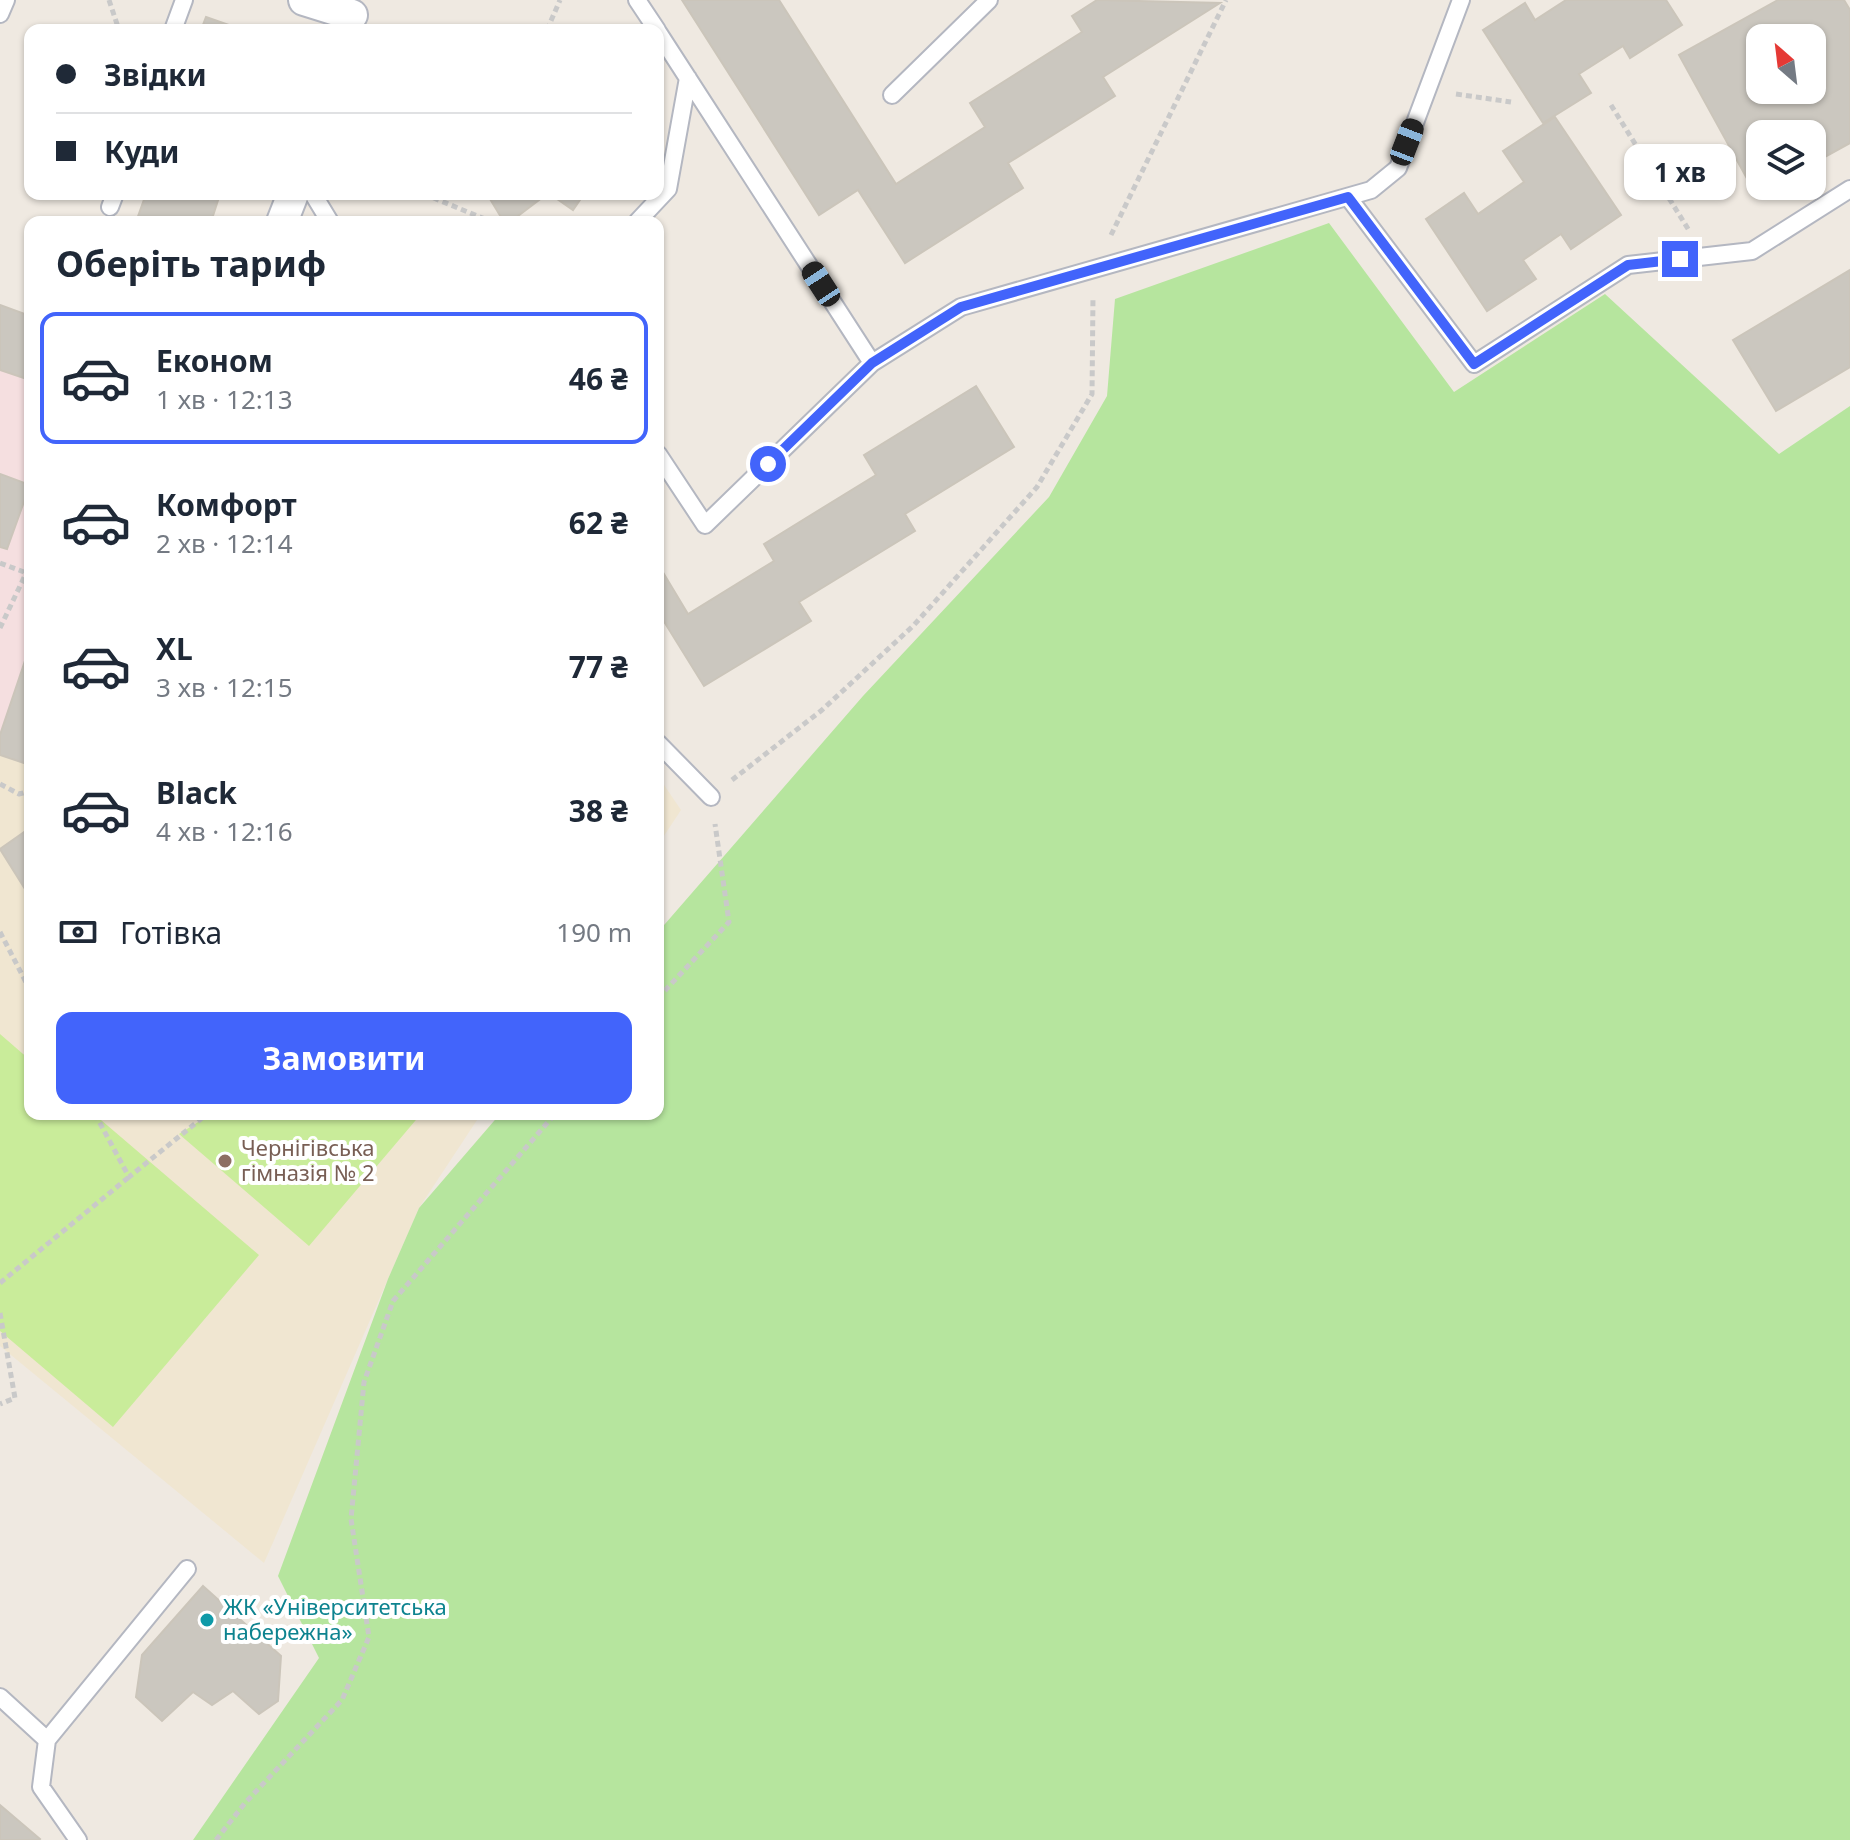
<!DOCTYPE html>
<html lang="uk">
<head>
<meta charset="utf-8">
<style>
  body { margin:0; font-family:"Noto Sans",sans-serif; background:#f6f6f7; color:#1f2937; height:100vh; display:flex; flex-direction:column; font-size:30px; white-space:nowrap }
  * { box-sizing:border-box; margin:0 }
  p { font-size:26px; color:#747a83 }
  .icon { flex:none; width:44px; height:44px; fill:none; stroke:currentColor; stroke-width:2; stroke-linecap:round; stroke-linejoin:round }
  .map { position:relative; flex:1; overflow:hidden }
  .panel { position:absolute; left:24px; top:216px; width:640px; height:904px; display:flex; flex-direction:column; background:#fff; border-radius:16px; box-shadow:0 2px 6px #0004 }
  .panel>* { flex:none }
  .banner { position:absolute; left:24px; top:24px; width:640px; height:176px; border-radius:16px; box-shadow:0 2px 6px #0004; display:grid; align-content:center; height:176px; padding:0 32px; background:#fff }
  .needle { width:52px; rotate:332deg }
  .fabs { position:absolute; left:1746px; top:24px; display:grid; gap:16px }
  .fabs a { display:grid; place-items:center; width:80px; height:80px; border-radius:16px; background:#fff; box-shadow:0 2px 6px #0004; font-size:40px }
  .end { position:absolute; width:36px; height:36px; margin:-18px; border:10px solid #4264fb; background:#fff; box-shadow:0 0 0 4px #fff }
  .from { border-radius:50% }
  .bubble { position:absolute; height:56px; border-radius:16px; background:#fff; box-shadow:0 2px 6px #0004; font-size:26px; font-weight:700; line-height:56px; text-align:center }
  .car { position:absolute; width:24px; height:48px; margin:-24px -12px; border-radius:10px; box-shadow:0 0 6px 2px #0007; background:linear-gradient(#222 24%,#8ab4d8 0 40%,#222 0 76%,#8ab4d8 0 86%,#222 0) }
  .banner b { display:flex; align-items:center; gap:28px; height:76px; font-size:30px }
  .banner b+b { border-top:2px solid #e0e1e3 }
  .banner i { width:20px; height:20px; background:#1f2937 }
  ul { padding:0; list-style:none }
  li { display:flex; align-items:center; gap:24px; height:132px; margin:0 16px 12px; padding:0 16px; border:4px solid transparent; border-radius:16px }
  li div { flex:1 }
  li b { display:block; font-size:30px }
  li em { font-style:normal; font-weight:700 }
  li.active { border-color:#4264fb }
  li>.icon { width:72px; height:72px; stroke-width:1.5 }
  h2 { padding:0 32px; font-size:36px; line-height:96px }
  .pay { display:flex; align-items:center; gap:20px; height:88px; padding:0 32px; font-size:30px }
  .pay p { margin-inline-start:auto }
  .primary-button { display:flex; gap:16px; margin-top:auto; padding:16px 32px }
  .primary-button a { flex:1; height:92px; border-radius:16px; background:#4264fb; color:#fff; font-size:32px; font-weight:700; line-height:92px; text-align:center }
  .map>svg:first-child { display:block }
  .education { fill:#f0e6d1 }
  .medical { fill:#f5dfe0 }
  .green { fill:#b6e59e }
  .pitch { fill:#c9ec9a }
  .building { fill:#cbc7bf; stroke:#cbc5ba; stroke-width:2; fill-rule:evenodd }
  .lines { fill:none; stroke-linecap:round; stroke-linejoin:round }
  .lane-casing { stroke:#b4b7c1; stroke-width:20 }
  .street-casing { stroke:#b4b7c1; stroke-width:34 }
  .path { stroke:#c9c9c9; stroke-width:5; stroke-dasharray:6 4; stroke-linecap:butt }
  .lane { stroke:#fff; stroke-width:16 }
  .street { stroke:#fff; stroke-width:30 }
  .route { stroke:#4264fb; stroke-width:10 }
  .education-dot { fill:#8d6e63; stroke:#fff; stroke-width:3 }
  .culture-dot { fill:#0f9aa8; stroke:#fff; stroke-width:3 }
  .labels { text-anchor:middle; stroke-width:8; stroke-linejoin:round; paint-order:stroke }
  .education-label { font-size:22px; fill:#785e54; stroke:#fff; text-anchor:start }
  .culture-label { font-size:22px; fill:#0d838f; stroke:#fff; text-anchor:start }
</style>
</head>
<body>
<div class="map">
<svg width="1850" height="1840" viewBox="0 0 1850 1840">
  <rect width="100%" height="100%" fill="#efe9e1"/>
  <!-- education -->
  <path class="education" d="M0,755l30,10v349h451l-62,94 -155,355 -264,-217z
    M658,776l23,34 -23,35z"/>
  <!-- medical -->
  <path class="medical" d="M0,310l30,8v447l-30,-10z"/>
  <!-- green -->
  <path class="green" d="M1329,223l125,169 151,-98 174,160 71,-48v1434h-1657l126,-182 -41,-82 110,-297 31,-71 81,-94h158v-182l205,-236 186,-199 58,-101 8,-97z"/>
  <!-- pitch -->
  <path class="pitch" d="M0,1034l30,26v54h64l165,141 -146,172 -113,-96z
    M211,1114h210l-112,132 -130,-112z"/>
  <!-- building -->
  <path class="building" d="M682,0h97l117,184 89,-57 -15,-24 112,-71 -10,-16 25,-16 123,3 -117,74 12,19 -107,67 15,25 -118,75 -47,-73 -39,25z
    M1566,0h100l16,25 -52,33 -7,-12 -44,28 12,19 -48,30 -60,-93 42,-27 10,17z
    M1778,0h66l6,10v133l-38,21v-30h-52v52h13l-17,9 -77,-140zM1760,38h52v52h-52z
    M206,17l37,13h-42z
    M1555,117l66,98 -50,34 -10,-15 -38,26 13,19 -49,32 -61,-92 38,-26 14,21 46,-32 -21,-31z
    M146,194h74l-9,28h-75z
    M487,194h60l-37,28h-6z
    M550,194h34l-11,16z
    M1850,270v97l-74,44 -43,-71z
    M0,305l30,11v64l-30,-10z
    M976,386l38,61 -109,67 10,17 -116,71 12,19 -107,65 -44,-71 -2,2v-53l30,50 86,-53 -10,-17 112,-69 -12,-20z
    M0,474l30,11 -23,64 -7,-2z
    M30,646v119l-30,-10v-20z
    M30,828v69l-30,-48z
    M203,1586l78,70 -3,45 -19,13 -26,-23 -21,14 -19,-13 -31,29 -26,-24 6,-42z
    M0,1805l40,34 -1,1h-39z"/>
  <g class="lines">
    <!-- lane casing -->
    <g class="lane-casing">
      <path id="lane" d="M637,0l20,30
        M0,14l6,-14
        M173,30l11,-30
        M658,32l214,331 -167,162 -47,-71
        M892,95l97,-95
        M313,194l17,28
        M1348,197l126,167 154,-99 124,-14 98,-62
        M110,207l5,-13
        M637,222l31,-33 20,-111
        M872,363l89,-56 410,-117 27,-22 63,-168
        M658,743l53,54
        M0,1697l47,43 -6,47 37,53
        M47,1740l140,-171"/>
    </g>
    <!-- street casing -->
    <g class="street-casing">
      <path id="street" d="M304,0l48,15
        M282,222l11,-28"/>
    </g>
    <!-- path -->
    <path class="path" d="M109,0l10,30
      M511,30h8
      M547,30l13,-30
      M1456,94l55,8
      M1611,105l79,127
      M424,194l68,28
      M1111,235l115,-235
      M0,563l24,9
      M0,628l30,-63
      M658,654v-12
      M732,780l90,-70 92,-85 123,-138 55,-93 1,-97
      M0,784l19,10 11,-3
      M0,932l30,58
      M658,998l71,-76 -14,-98
      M95,1114l34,63 78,-63
      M0,1283l129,-106
      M0,1313l15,85 -15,6
      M216,1840l29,-37 97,-103 27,-63 -18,-118 13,-137 29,-81 162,-187"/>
    <!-- lane -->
    <use href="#lane" class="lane"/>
    <!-- street -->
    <use href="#street" class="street"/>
  </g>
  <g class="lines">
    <!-- route -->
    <path class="route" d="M768,464l104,-101 89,-56 387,-110 126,167 154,-99 52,-6"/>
  </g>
  <!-- markers -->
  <circle class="education-dot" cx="225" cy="1161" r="8"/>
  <circle class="culture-dot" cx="207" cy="1620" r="8"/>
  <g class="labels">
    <!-- education labels -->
    <g class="education-label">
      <text x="241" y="1156">Чернігівська<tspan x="241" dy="25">гімназія № 2</tspan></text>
    </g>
    <!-- culture labels -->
    <g class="culture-label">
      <text x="223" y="1615">ЖК «Університетська<tspan x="223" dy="25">набережна»</tspan></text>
    </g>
  </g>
</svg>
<div class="fabs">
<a><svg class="needle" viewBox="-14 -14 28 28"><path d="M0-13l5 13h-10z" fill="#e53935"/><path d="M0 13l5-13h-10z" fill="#747a83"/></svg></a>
<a><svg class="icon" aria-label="layers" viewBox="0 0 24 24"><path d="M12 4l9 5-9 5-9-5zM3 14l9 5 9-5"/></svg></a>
</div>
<i class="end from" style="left:768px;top:464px"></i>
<i class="end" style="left:1680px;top:259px"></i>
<div class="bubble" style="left:1624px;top:144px;width:112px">1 хв</div>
<i class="car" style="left:1407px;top:142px;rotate:21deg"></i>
<i class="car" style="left:821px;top:284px;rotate:327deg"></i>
<div class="banner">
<b><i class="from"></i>Звідки</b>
<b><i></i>Куди</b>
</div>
<section class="panel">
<h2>Оберіть тариф</h2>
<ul>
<li class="active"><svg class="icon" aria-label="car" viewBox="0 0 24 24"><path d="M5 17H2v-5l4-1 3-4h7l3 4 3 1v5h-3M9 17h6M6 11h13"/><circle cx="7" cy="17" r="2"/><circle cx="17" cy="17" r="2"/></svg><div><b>Економ</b><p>1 хв · 12:13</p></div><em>46 ₴</em></li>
<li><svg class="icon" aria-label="car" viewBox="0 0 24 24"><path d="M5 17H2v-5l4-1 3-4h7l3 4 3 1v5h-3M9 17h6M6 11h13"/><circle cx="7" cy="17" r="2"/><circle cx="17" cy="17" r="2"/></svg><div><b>Комфорт</b><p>2 хв · 12:14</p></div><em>62 ₴</em></li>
<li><svg class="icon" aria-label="car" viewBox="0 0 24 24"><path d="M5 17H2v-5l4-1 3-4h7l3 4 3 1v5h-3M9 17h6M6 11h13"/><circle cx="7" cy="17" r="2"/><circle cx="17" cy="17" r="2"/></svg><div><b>XL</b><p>3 хв · 12:15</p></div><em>77 ₴</em></li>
<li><svg class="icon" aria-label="car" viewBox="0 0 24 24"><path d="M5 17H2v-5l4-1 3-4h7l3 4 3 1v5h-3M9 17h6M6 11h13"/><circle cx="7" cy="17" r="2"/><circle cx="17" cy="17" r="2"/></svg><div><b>Black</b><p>4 хв · 12:16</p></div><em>38 ₴</em></li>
</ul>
<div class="pay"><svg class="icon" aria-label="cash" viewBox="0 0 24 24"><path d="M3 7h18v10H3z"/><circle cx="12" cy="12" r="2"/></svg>Готівка<p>190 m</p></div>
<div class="primary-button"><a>Замовити</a></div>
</section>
</div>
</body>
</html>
